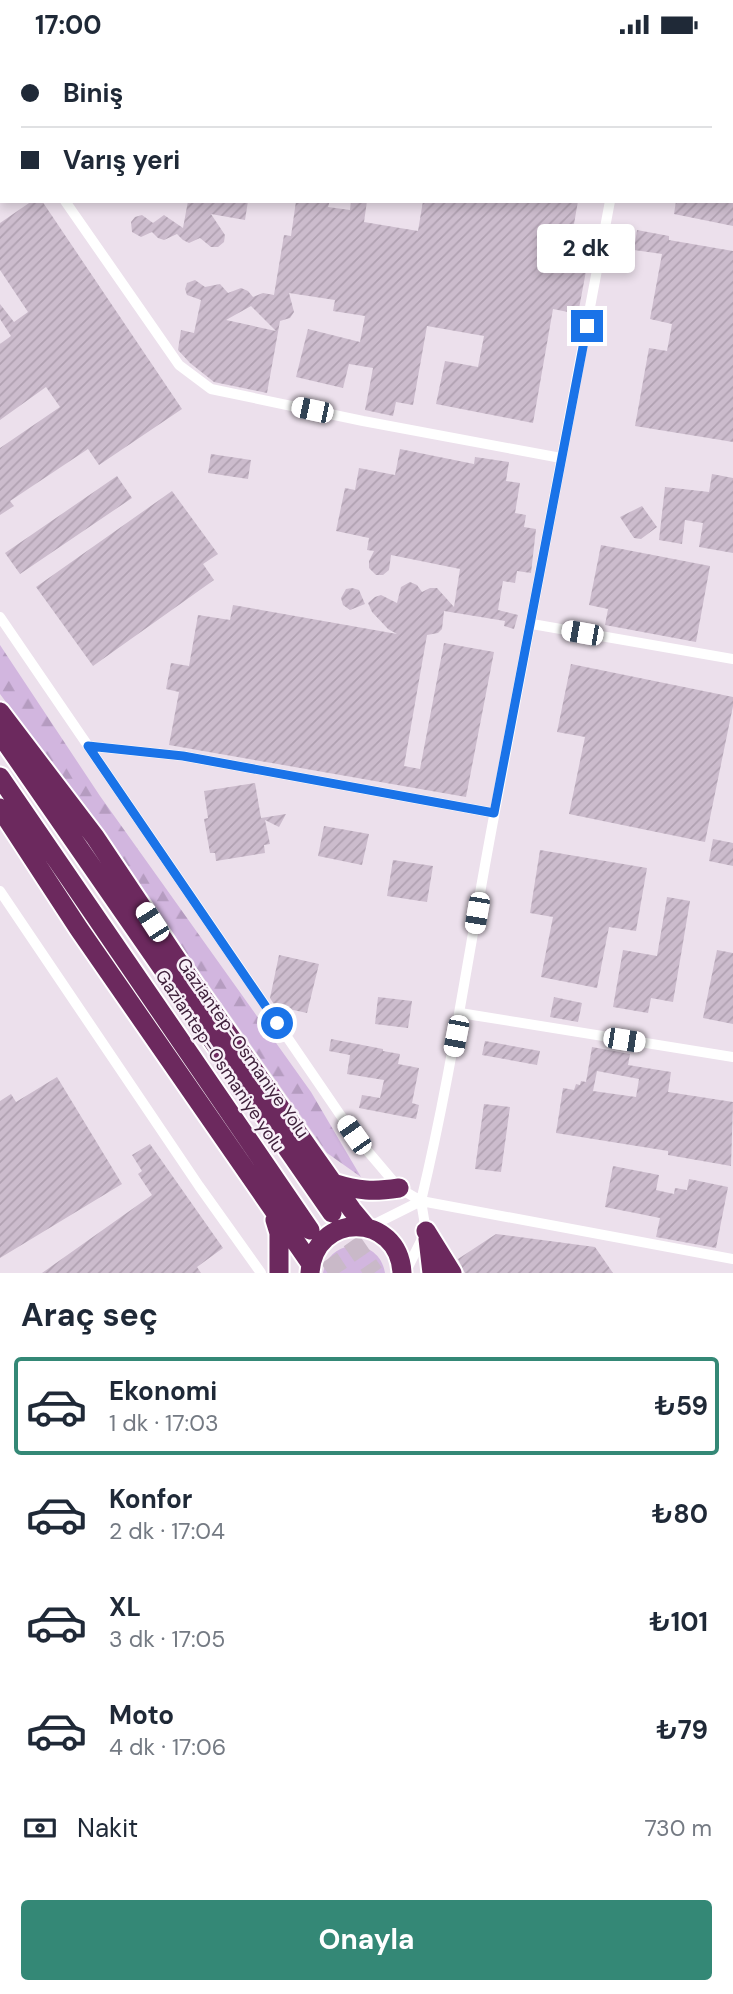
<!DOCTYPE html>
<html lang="tr">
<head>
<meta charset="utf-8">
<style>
  body { margin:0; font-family:"DM Sans",sans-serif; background:#f2f2f3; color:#1f2937; height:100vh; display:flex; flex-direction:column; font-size:26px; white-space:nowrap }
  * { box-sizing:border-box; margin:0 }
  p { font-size:23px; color:#747a83 }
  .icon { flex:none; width:38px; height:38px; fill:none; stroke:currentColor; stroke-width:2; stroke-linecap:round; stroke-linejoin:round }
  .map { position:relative; height:1224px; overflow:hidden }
  .drawer { display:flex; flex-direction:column; background:#fff; flex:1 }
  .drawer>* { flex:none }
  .top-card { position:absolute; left:0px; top:0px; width:733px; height:154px; box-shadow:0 4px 10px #0003; display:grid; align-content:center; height:154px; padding:0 21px; background:#fff }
  .end { position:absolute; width:32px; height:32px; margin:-16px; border:9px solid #1a73e8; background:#fff; box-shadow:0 0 0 4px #fff }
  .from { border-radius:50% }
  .bubble { position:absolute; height:49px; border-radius:7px; background:#fff; box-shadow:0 4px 10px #0003; font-size:23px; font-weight:700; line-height:49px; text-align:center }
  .car { position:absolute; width:21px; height:42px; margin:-21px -10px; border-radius:9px; box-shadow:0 0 5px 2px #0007; background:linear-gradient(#fff 24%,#345 0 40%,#fff 0 76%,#345 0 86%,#fff 0) }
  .top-card b { display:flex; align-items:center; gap:24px; height:66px; font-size:26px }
  .top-card b+b { border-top:2px solid #e0e1e3 }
  .top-card i { width:18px; height:18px; background:#1f2937 }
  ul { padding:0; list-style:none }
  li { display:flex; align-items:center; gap:21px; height:98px; margin:0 14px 10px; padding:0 7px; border:4px solid transparent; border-radius:7px }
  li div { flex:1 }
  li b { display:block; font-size:26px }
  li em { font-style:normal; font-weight:700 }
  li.on { border-color:#348876 }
  li>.icon { width:63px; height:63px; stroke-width:1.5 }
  h2 { padding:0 21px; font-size:32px; line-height:84px }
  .pay { display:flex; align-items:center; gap:18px; height:77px; padding:0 21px; font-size:26px }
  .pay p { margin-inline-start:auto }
  .button { display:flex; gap:14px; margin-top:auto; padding:14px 21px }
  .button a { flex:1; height:80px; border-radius:7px; background:#348876; color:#fff; font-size:28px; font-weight:700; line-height:80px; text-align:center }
  .status { display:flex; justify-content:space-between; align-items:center; height:49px; padding:0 35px; background:#fff; direction:ltr }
  .status svg { height:19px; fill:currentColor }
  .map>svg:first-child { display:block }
  .grass { fill:#d2b6df }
  .forest { fill:url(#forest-firs) }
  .building { fill:url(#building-hatch); fill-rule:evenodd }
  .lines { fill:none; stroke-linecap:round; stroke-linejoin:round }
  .highway-tunnel { stroke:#c9b9c8; stroke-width:19; stroke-dasharray:19 10; stroke-linecap:butt }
  .highway-casing { stroke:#fff; stroke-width:23 }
  .street { stroke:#fff; stroke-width:10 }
  .highway { stroke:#6c295e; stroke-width:19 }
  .route { stroke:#1a73e8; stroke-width:9 }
  .labels { text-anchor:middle; stroke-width:5; stroke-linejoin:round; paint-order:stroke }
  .street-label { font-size:18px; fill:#3d1f39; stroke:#f8f0f8 }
</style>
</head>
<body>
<div class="status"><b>17:00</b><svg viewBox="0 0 49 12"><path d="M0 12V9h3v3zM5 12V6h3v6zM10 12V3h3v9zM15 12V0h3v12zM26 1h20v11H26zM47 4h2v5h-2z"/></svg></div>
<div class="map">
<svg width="733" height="1224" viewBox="0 0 733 1224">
  <defs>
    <pattern id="forest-firs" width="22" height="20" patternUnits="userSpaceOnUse" patternTransform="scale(1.75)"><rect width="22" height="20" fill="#d2b6df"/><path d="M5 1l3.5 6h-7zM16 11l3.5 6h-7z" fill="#b59cc0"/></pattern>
    <pattern id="building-hatch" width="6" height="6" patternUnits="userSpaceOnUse" patternTransform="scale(1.75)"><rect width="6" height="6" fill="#ccbccd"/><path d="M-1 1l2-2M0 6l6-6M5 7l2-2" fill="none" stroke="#b0a1b1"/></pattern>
  </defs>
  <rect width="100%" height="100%" fill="#ece0ec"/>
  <!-- grass -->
  <path class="grass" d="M352,1196c17,1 30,10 33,28h-62c3,-16 12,-24 29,-28z"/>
  <!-- forest -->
  <path class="forest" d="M0,596l100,151 211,296 50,85 -34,-24 -260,-369 -67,-90z"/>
  <!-- building -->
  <path class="building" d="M32,152h10l140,208 -83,56 -11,-16 -78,52 4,5 -14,9v-67l60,-41 -14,-20 -46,33v-76l11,-8 -11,-17v-15l14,18 14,-10 -28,-42v-47z
    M188,152h60l-3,19 -34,-6 14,21 -1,7 -6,5h-7l-11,-9 -11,5 -6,-3 -6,-6 -13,6 -6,-2 -6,-6 -11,5 -9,-5 -1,-10 4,-5 7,-2 11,8 11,-8 19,13z
    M296,152h34l-2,6 22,3 1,-9h16l-3,21 54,9 5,-30h155l-4,23 20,4 -16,86 -25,-5 -20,114 -97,-19 9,-43 33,6 6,-31 -57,-10 -14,79 -17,-3 -3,14 -28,-6 8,-42 -24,-4 -6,24 -47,-11 12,-48 52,13 5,-26 -32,-5 2,-11 -46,-7 5,19 -4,6 -10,3 -13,72 -53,-11 -24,-19 -12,-13 3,-20 13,3 7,-33 -14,-5 -2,-6 2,-6 8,-3 10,7 15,-3 8,9 13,-5 7,3 5,6 10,-4 11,2 10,-60 7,1zM251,257l25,25 -50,-11z
    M676,152h57v25l-59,-12z
    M637,181l32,6v4l64,11v191l-98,-16 14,-78 18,3 5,-27 -22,-5 12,-65 -28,-4z
    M400,400l74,15 1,-7 34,5 -3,19 14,2 -5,30 11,2 -2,12 12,2 -5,44 -14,-2 -2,12 -12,-2 -5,29 20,5 -4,14 -10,-3 1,-5 -61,-10 -2,18 -4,4 -11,2 -23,131 16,3 24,-126 50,9 -28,145 -297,-52 10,-53 -13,-3 5,-26 18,3 9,-51 32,5 3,-15 164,29 -9,-5 -16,-17 -4,-9 7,-6 6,-2 16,8 4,-16 9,-5 7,3 5,7 8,-4h7l17,19 6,-38 -69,-14 -2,15 -6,5h-7l-7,-7v-7l5,-10 -7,-1 2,-12 -33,-7 9,-43 10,2 4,-22 36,7z
    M211,405l40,6 -3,19 -40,-6z
    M712,425l21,4v75l-34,-6 4,-24 -18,-3 -3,24 -23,-4 6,-53 44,5z
    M117,427l15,22 -112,76 -15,-21z
    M172,442l46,63 -15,10 11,16 -121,86 -57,-79z
    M642,457l15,21 -16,12 -7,-1 -14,-21z
    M601,496l109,21 -14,76 -91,-17 3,-16 -19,-4z
    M352,539l7,2 6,14 -15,6 -7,-5 -2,-7 5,-9z
    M571,615l162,33v9l-28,136 -136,-28 16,-77 -28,-5z
    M255,734l6,35 25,-4 -7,13 -14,-7 5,24 -6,1 1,8 -49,8 -1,-8h-5l-6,-34 4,-1 -4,-27z
    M324,777l45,8 -7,31 -44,-9z
    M713,790l20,4v23l-24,-5z
    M540,801l107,18 -11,63 -27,-4 -12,61 -56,-11 12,-60 -23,-4z
    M393,811l40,6 -6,36 -40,-6z
    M667,848l23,4 -17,101 -22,-4 -3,15 -35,-6 10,-57 34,6z
    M717,901l16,3v71l-30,-6z
    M279,906l40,9 -12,49 -32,-7 -5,-8z
    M378,948l34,4 -4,27 -33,-4z
    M554,948l28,6 -4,19 -28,-5z
    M331,990l52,10v2l17,3 -2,10 21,4 -7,35 7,2 -3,14 -57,-11 3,-13 18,3 4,-18 -37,-6 3,-19 -21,-4z
    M485,992l55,10 -3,14 -55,-10z
    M592,998l38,7 -2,11 43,7 -3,20 65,10 -2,64 -63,-11v-4l-112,-18 7,-45 11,2 2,-6 4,1 1,-4 5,1zM597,1022l42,8 -3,18 -43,-6z
    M57,1028l65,107 -122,74v-157l11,-7 5,8z
    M484,1055l26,3 -9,65 -26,-3z
    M150,1095l73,104 -26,19 4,6h-159l110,-78 -14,-21 4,-3 -10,-16z
    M613,1117l46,9 -3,15 18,4 1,-6 12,2 2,-11 39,8 -12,61 -60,-11 4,-19 -55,-11z
    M496,1185l99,13 18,26h-148l-7,-14z"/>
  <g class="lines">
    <!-- highway-tunnel -->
    <path class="highway-tunnel" d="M335,1168l39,56
      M313,1185l26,39"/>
    <!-- highway casing -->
    <g class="highway-casing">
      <path id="highway" d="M0,663l95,125 99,148 158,225 15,18
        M0,685l332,479
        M0,728l310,453
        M0,759l79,121 232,335
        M333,1134c26,8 40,9 66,5
        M275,1171l4,13v40
        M426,1182l26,42
        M428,1190l4,34
        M310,1224c4,-62 89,-61 92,0"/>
    </g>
    <!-- street -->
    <path class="street" d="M3,2v-2
      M638,2v-2
      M65,152l114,164 32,24 152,32 198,37
      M0,568l354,518 45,53 22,13 5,30 -21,42
      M532,575l201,35
      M88,697l95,10 311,57
      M0,842l199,295 62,87
      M460,964l273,44
      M421,1152c31,-129 49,-260 74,-390 38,-203 78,-406 115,-610
      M367,1179l54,-27 312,58"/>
    <!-- highway -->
    <use href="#highway" class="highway"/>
  </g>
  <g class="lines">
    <!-- route -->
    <path class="route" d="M277,974l-189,-277 95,10 311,57 93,-487"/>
  </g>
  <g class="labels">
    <!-- street labels -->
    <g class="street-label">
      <text transform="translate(243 999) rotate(55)" y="6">Gaziantep-Osmaniye Yolu</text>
      <text transform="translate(220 1012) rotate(56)" y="6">Gaziantep-Osmaniye yolu</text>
    </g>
  </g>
</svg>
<i class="end from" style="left:277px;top:974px"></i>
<i class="end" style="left:587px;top:277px"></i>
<div class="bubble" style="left:537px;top:175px;width:98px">2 dk</div>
<i class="car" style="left:312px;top:361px;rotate:282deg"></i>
<i class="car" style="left:582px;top:584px;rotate:280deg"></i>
<i class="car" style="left:477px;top:864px;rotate:190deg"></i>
<i class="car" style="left:152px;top:873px;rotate:327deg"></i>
<i class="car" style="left:456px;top:987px;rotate:191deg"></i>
<i class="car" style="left:624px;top:991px;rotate:99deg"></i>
<i class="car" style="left:354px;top:1086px;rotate:325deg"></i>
<div class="top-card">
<b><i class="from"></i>Biniş</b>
<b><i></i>Varış yeri</b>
</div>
</div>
<section class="drawer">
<h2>Araç seç</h2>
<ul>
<li class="on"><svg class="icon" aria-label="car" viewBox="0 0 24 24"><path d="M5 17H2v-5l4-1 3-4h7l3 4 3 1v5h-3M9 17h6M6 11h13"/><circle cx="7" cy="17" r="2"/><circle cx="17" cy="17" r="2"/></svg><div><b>Ekonomi</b><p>1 dk · 17:03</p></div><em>₺59</em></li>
<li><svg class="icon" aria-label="car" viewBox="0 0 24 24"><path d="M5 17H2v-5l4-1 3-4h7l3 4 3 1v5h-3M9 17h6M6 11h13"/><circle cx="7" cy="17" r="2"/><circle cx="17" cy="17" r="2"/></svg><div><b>Konfor</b><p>2 dk · 17:04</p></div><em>₺80</em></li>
<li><svg class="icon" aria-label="car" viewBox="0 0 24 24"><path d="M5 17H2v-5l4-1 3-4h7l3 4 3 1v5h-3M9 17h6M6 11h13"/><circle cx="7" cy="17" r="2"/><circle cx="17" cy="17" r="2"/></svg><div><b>XL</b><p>3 dk · 17:05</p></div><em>₺101</em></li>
<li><svg class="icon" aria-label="car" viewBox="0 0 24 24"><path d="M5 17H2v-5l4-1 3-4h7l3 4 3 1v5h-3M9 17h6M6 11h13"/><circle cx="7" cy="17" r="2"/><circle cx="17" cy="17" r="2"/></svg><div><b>Moto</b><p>4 dk · 17:06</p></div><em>₺79</em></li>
</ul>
<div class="pay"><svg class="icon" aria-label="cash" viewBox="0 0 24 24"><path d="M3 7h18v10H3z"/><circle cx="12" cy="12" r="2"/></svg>Nakit<p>730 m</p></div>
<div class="button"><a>Onayla</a></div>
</section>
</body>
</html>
